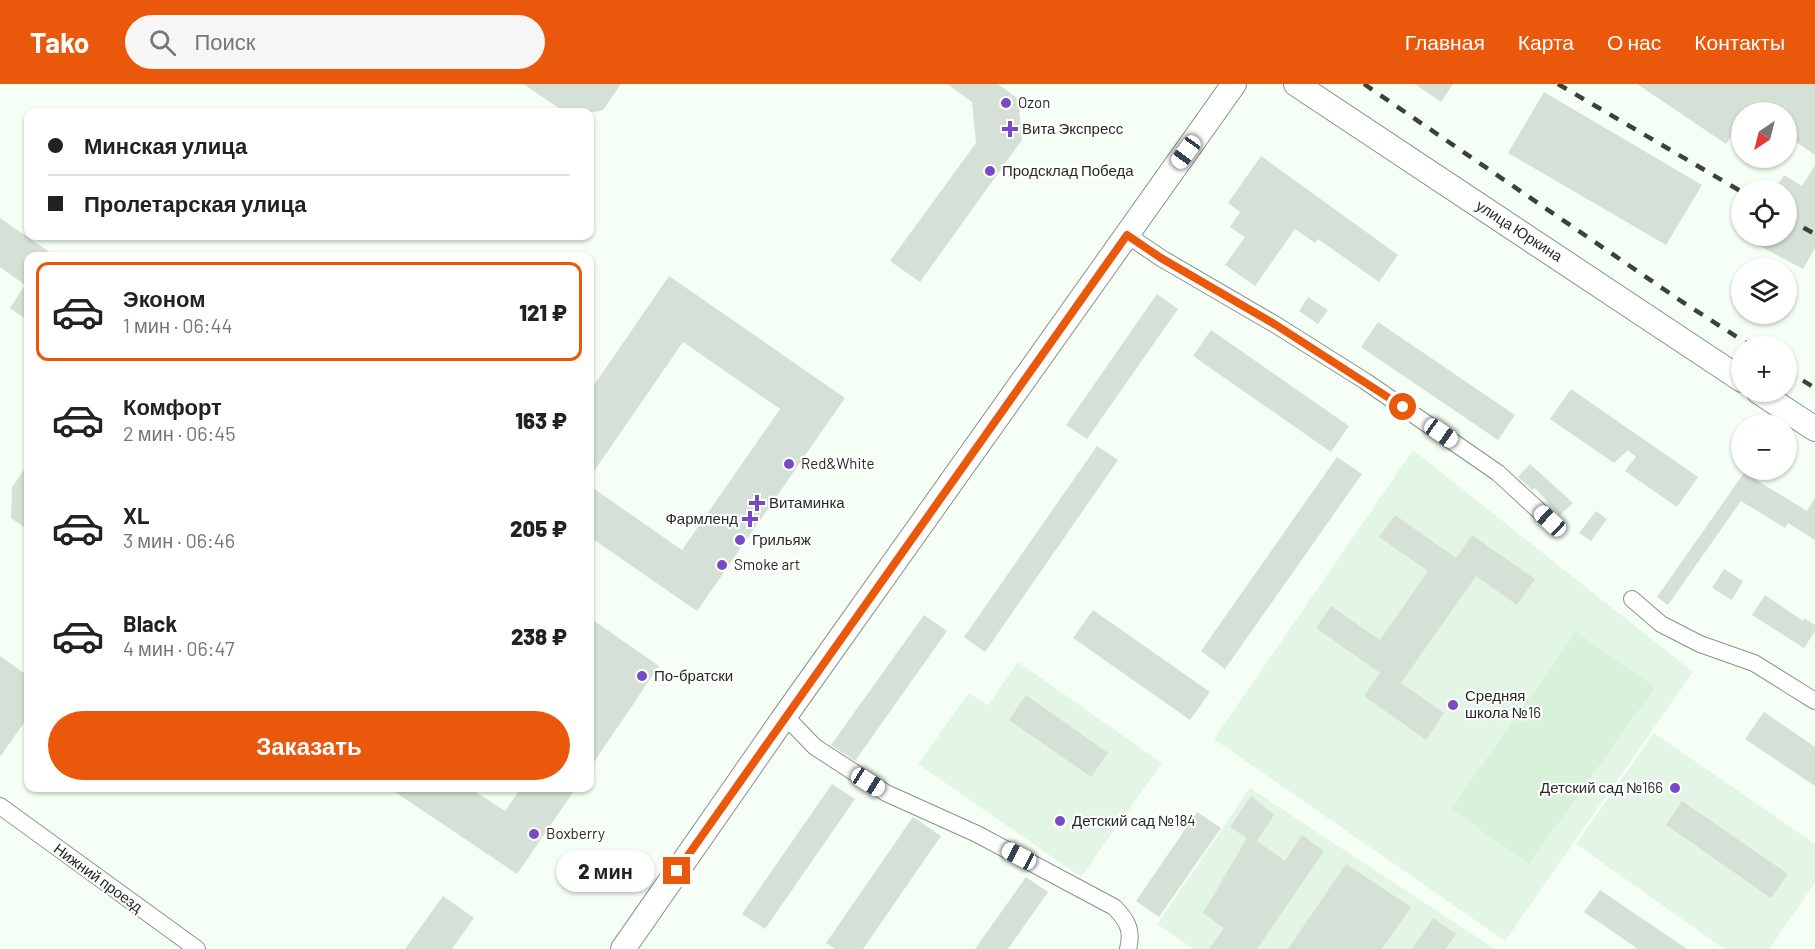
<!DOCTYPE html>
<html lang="ru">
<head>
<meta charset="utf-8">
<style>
  body { margin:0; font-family:Barlow,sans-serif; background:#f6f6f6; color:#222; height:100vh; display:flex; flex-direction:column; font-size:22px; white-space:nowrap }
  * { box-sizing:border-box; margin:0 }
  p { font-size:20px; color:#767676 }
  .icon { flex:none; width:33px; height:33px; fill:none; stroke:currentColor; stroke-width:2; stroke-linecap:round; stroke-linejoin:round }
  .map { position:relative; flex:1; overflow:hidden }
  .sheet { position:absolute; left:24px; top:168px; width:570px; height:540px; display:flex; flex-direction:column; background:#fff; border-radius:12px; box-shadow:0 2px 4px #0004 }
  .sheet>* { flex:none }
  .banner { position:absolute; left:24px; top:24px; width:570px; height:132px; border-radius:12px; box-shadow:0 2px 4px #0004; display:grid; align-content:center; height:132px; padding:0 24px; background:#fff }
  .needle { width:39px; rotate:215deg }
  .controls { position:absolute; left:1731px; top:18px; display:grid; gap:12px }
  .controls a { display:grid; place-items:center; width:66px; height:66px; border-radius:50%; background:#fff; box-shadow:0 2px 4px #0004; font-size:30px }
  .end { position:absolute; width:27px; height:27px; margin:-14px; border:8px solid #ea580c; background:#fff; box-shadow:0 0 0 3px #fff }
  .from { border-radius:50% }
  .bubble { position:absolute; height:42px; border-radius:21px; background:#fff; box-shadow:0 2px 4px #0004; font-size:20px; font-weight:800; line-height:42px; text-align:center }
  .car { position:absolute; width:18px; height:36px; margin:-18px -9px; border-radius:8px; box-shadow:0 0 4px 2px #0007; background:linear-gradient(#fff 24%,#345 0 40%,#fff 0 76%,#345 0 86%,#fff 0) }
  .banner b { display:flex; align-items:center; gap:21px; height:57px; font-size:22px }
  .banner b+b { border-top:2px solid #e0e0e0 }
  .banner i { width:15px; height:15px; background:#222 }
  ul { padding:10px 0 0; list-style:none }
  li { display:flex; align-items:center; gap:18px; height:99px; margin:0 12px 9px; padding:0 12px; border:3px solid transparent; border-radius:12px }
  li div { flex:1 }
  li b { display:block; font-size:22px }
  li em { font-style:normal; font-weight:800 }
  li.active { border-color:#ea580c }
  li>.icon { width:54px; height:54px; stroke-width:1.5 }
  .cta { display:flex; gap:12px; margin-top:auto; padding:12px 24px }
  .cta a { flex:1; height:69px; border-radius:36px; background:#ea580c; color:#fff; font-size:24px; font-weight:800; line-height:69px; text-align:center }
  header { display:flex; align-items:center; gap:36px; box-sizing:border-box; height:84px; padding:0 30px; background:#ea580c; color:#fff }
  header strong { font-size:28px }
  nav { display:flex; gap:33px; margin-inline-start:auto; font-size:21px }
  .search { width:420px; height:54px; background:#f6f6f6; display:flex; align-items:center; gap:15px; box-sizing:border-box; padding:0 21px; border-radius:33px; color:#767676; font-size:22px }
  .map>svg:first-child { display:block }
  .built { fill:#e3f5e4 }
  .green { fill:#d7f2d9 }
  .building { fill:#d5e1d6 }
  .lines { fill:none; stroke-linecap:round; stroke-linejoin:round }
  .minor-casing { stroke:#889389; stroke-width:18 }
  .secondary-casing { stroke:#889389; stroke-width:26 }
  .minor { stroke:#fff; stroke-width:16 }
  .secondary { stroke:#fff; stroke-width:24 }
  .rail { stroke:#3c413c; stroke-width:4.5; stroke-dasharray:10 10; stroke-linecap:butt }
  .route { stroke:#ea580c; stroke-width:8 }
  .poi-dot { fill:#774bc3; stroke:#fff; stroke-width:2 }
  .labels { text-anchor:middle; stroke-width:4.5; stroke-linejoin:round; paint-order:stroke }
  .poi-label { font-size:15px; fill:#262b26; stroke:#fff; text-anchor:start }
  .street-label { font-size:15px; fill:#262b26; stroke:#fff }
</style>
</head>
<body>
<header>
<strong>Tako</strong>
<div class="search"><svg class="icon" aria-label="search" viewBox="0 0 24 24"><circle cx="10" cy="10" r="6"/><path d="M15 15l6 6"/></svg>Поиск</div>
<nav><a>Главная</a><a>Карта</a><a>О нас</a><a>Контакты</a></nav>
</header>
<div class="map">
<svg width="1815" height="865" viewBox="0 0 1815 865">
  <rect width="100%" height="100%" fill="#f5fff5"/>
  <!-- built -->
  <path class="built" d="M1413,366l280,222 -188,269 -291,-202z
    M1018,578l144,101 -81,114 -163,-113 51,-71 19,12z
    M1654,649l161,111v39l-46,66h-45l-148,-105z
    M1250,704l245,161h-302l-36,-25z"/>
  <!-- green -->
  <path class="green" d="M1576,548l79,55 -126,177 -78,-55z"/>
  <!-- building -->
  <path class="building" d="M523,0h98l-18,26 -8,2h-30z
    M947,0h51l20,15 4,41 -102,142 -30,-21 86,-118 -4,-41z
    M1415,0h38l-12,18z
    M1637,0h178v71l-29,-20v-23h-44v9l-16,23z
    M1544,8l158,93 -36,60 -158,-92z
    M1261,72l137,99 -19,27 -61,-43 -3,4 -20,-14 -40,57 -30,-21 20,-28 -15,-10 10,-15 -12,-9z
    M1815,81v83l-12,21 -62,-33h45v-46h-11l9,-15 18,11z
    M0,134l55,38h-27v65l-18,-13 15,-23 -25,-18z
    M669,192l176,122 -148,213 -107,-74v-51l92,64 98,-141 -97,-67 -93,135v-86z
    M1157,210l21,15 -91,130 -21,-14z
    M1308,213l20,13 -10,14 -19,-13z
    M1378,238l137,93 -17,25 -137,-93z
    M1211,246l138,96 -18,26 -138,-96z
    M1571,305l127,88 -21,30 -52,-36 11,-14 -8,-7 -14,13 -64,-44z
    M1097,362l21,14 -133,192 -21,-15z
    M1337,373l25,17 -137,195 -24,-18z
    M28,380v66l-17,-12 1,-31z
    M1530,380l43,39 -13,12 -25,-27 -3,2 -14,-13z
    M1746,386l12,7 -2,3 51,31 8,-14v43l-27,-17 -3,5 -44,-27 -73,104 -11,-8z
    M1596,427l11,8 -16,22 -12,-8z
    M1395,431l61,43 16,-23 63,44 -18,26 -41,-29 -75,107 43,30 -18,27 -62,-44 16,-23 -64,-45 15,-22 49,34 48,-69 -49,-34z
    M1724,485l19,12 -11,19 -20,-12z
    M1765,511l38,26 1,-3 11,7v6l-11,17 -52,-33z
    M1093,526l117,82 -20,28 -117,-82z
    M924,531l23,16 -92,130 -24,-16z
    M590,534l69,48 -69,102z
    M0,572l28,20v41l-28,40z
    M1026,611l82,58 -17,24 -82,-57z
    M1764,628l51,35v39l-70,-47z
    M832,700l23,15 -90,130 -23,-15z
    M389,704h81l35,23 16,-23h55l-59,86z
    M1251,712l23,19 -17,26 28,20 17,-26 22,16 -67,98h-48l15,-21 -21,-15 44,-75 -17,-11z
    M1682,717l106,73 -17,24 -105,-73z
    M1197,728l24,16 -62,89 -23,-16z
    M913,733l28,19 -78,113h-28l-9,-6z
    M1346,780l65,43 -29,42h-94z
    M1026,793l22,15 -40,57h-33z
    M1600,806l87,59h-49l-54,-37z
    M443,812l31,22 -22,31h-47z
    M1433,834l23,16 -10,15h-34z"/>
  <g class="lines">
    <!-- minor casing -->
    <g class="minor-casing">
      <path id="minor" d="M1127,151l34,23 115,67 89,56 133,92 52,48
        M1632,515l29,25 39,20 54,19 61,38
        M785,632l30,31 71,46 91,41 137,73c13,13 19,23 14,42
        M0,722l197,143"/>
    </g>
    <!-- secondary casing -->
    <g class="secondary-casing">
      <path id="secondary" d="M1296,0l446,296
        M1759,308l56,37
        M623,865l162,-233 449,-632"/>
    </g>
    <!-- minor -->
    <use href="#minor" class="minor"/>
    <!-- secondary -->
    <use href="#secondary" class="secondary"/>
    <!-- rail -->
    <path class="rail" d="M1364,0l317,217 70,45
      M1558,0l184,108
      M1786,134l29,16
      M1786,286l29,18"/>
  </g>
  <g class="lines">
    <!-- route -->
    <path class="route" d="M677,787l450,-636 34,23 115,67 127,82"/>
  </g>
  <!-- markers -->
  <g class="poi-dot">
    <circle cx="1006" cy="19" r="6"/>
    <path d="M1007 36h6v6h6v6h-6v6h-6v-6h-6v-6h6z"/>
    <circle cx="990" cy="87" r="6"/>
    <circle cx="789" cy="380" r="6"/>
    <path d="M754 410h6v6h6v6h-6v6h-6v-6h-6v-6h6z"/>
    <path d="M747 426h6v6h6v6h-6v6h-6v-6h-6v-6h6z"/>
    <circle cx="740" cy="456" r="6"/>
    <circle cx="722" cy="481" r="6"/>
    <circle cx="642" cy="592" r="6"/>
    <circle cx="1453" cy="621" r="6"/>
    <circle cx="1675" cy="704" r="6"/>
    <circle cx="1060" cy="737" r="6"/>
    <circle cx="534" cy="750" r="6"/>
  </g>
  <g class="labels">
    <!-- poi labels -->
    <g class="poi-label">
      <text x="1018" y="24">Ozon</text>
      <text x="1022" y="50">Вита Экспресс</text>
      <text x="1002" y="92">Продсклад Победа</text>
      <text x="801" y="385">Red&amp;White</text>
      <text x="769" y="424">Витаминка</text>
      <text x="738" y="440" text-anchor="end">Фармленд</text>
      <text x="752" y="461">Грильяж</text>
      <text x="734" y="486">Smoke art</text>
      <text x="654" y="597">По-братски</text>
      <text x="1465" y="617">Средняя<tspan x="1465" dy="17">школа №16</tspan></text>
      <text x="1663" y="709" text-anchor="end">Детский сад №166</text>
      <text x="1072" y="742">Детский сад №184</text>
      <text x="546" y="755">Boxberry</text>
    </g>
    <!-- street labels -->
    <g class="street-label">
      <text transform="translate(1519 147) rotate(33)" y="5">улица Юркина</text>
      <text transform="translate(98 794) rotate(36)" y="5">Нижний проезд</text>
    </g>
  </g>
</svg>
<div class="controls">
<a><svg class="needle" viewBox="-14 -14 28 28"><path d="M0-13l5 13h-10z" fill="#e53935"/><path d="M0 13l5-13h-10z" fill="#767676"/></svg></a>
<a><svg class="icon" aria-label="locate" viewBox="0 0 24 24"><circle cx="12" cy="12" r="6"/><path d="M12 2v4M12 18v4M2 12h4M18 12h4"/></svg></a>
<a><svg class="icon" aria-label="layers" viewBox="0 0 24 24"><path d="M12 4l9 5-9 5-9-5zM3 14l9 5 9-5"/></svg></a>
<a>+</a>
<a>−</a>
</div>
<i class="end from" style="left:1403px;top:323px"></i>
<i class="end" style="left:677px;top:787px"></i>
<div class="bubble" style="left:556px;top:766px;width:99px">2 мин</div>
<i class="car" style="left:1186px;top:68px;rotate:216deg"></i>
<i class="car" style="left:1441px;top:349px;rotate:125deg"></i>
<i class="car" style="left:1550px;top:437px;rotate:313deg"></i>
<i class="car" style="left:868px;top:698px;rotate:122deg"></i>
<i class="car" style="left:1019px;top:772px;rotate:298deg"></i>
<div class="banner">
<b><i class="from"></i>Минская улица</b>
<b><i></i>Пролетарская улица</b>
</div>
<section class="sheet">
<ul>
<li class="active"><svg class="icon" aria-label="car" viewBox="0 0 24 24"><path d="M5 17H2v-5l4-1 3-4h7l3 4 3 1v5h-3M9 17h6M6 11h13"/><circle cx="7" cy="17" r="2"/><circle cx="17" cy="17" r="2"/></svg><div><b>Эконом</b><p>1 мин · 06:44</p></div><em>121 ₽</em></li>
<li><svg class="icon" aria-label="car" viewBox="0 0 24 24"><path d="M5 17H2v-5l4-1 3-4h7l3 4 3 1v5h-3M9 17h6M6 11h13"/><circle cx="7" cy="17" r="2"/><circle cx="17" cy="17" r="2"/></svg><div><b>Комфорт</b><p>2 мин · 06:45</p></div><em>163 ₽</em></li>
<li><svg class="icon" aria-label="car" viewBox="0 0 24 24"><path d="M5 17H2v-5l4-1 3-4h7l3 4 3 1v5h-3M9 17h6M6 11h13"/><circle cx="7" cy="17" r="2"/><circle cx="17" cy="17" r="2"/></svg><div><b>XL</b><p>3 мин · 06:46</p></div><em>205 ₽</em></li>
<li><svg class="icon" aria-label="car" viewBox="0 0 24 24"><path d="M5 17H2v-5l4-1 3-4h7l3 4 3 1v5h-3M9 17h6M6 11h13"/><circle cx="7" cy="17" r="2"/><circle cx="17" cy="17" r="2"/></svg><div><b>Black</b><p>4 мин · 06:47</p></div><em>238 ₽</em></li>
</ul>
<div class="cta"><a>Заказать</a></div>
</section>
</div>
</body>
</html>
